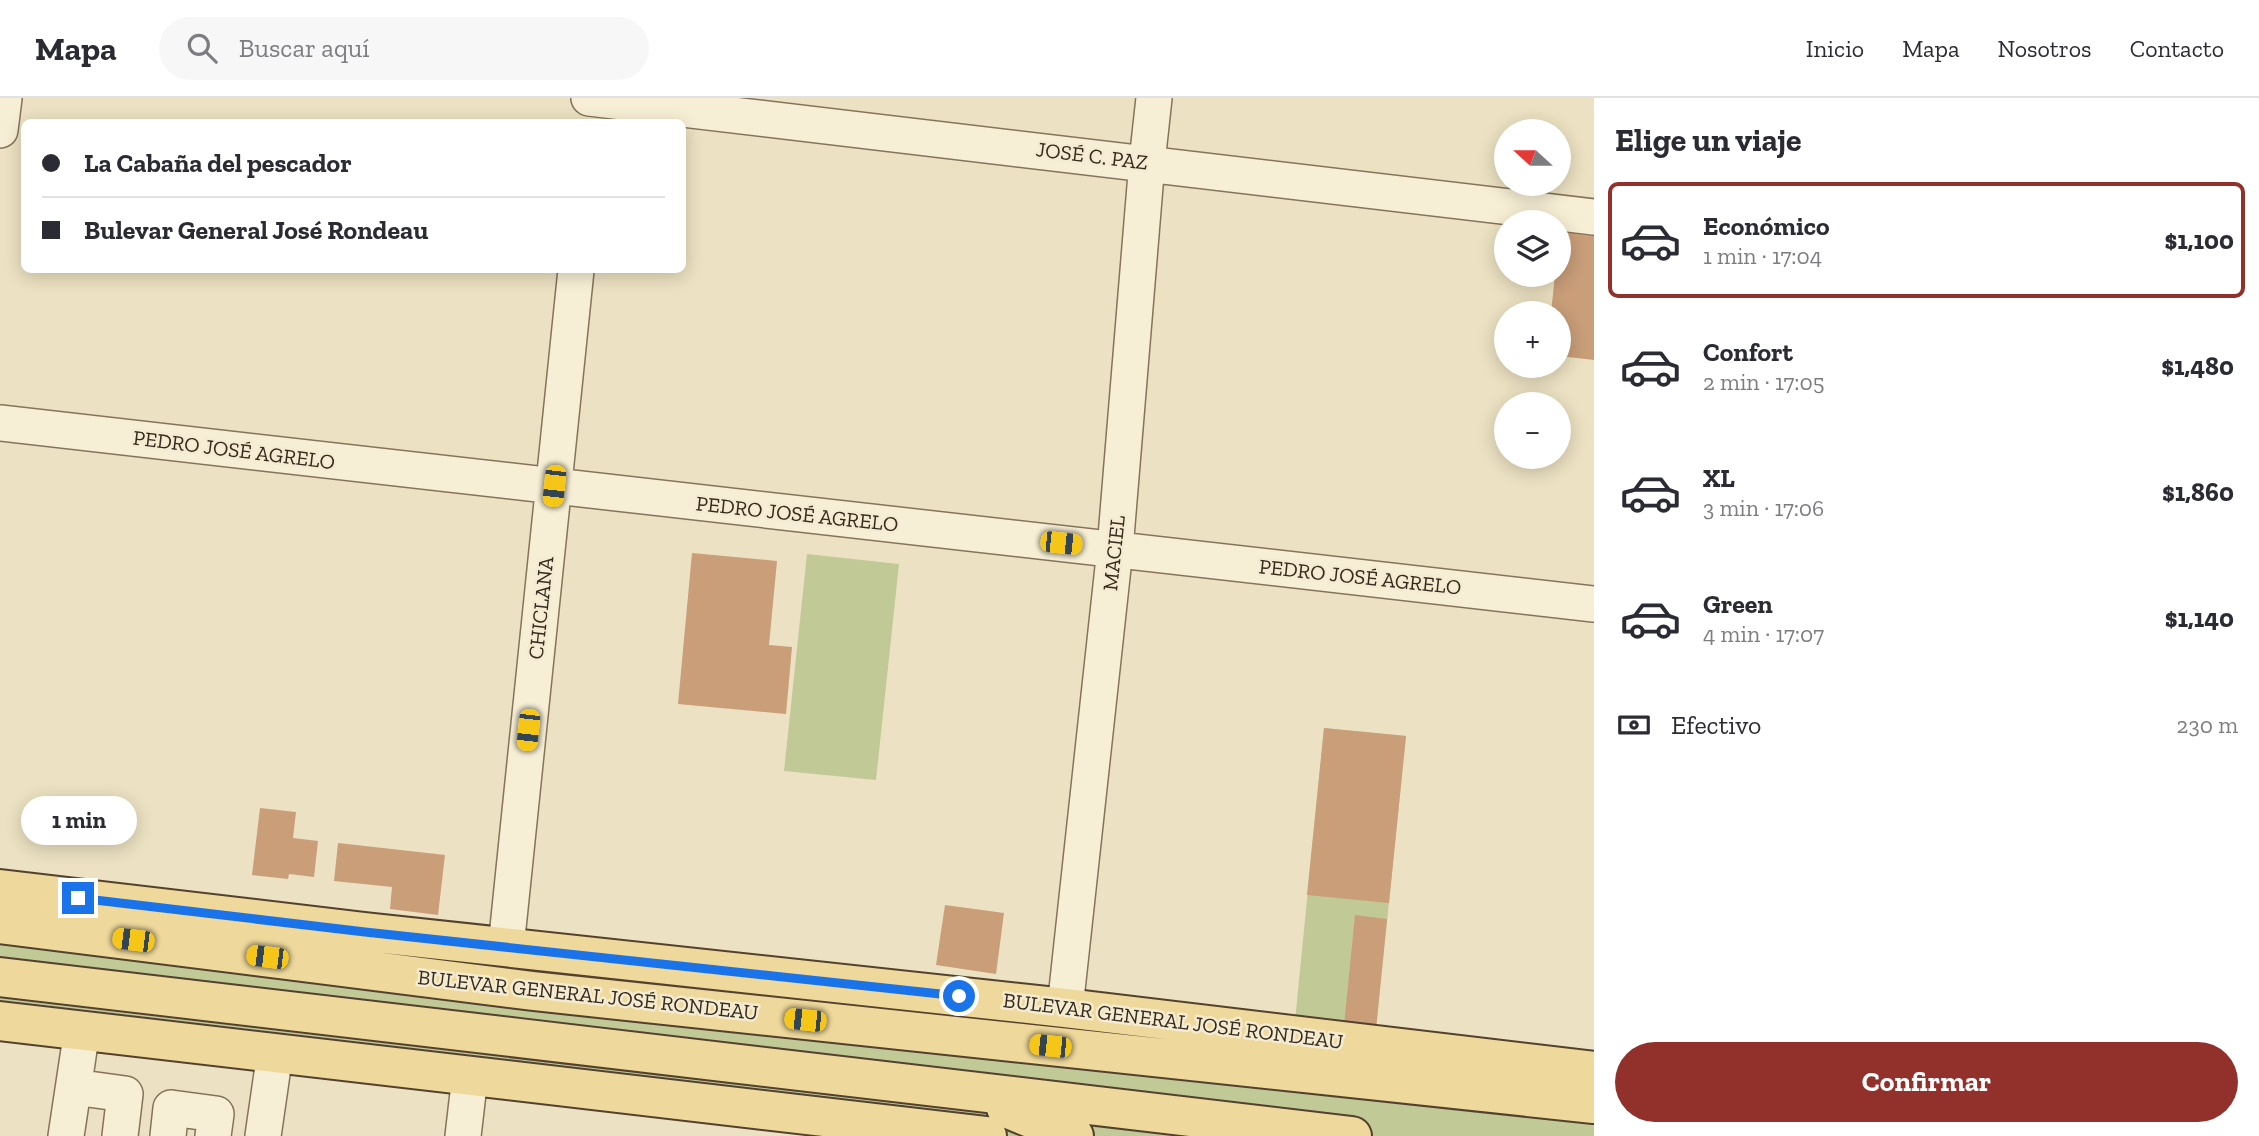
<!DOCTYPE html>
<html lang="es">
<head>
<meta charset="utf-8">
<style>
  body { margin:0; font-family:"Zilla Slab",serif; background:#f7f7f7; color:#2b2b33; height:100vh; display:flex; flex-direction:column; font-size:26px; white-space:nowrap }
  * { box-sizing:border-box; margin:0 }
  p { font-size:23px; color:#7c7c81 }
  .icon { flex:none; width:38px; height:38px; fill:none; stroke:currentColor; stroke-width:2; stroke-linecap:round; stroke-linejoin:round }
  .map { position:relative; flex:1; overflow:hidden }
  .drawer { display:flex; flex-direction:column; background:#fff; width:665px }
  .drawer>* { flex:none }
  .banner { position:absolute; left:21px; top:21px; width:665px; height:154px; border-radius:10px; box-shadow:0 4px 18px #0003; display:grid; align-content:center; height:154px; padding:0 21px; background:#fff }
  .needle { width:46px; rotate:291deg }
  .tools { position:absolute; left:1494px; top:21px; display:grid; gap:14px }
  .tools a { display:grid; place-items:center; width:77px; height:77px; border-radius:50%; background:#fff; box-shadow:0 4px 18px #0003; font-size:35px }
  .end { position:absolute; width:32px; height:32px; margin:-16px; border:9px solid #1a73e8; background:#fff; box-shadow:0 0 0 4px #fff }
  .from { border-radius:50% }
  .bubble { position:absolute; height:49px; border-radius:24px; background:#fff; box-shadow:0 4px 18px #0003; font-size:23px; font-weight:700; line-height:49px; text-align:center }
  .car { position:absolute; width:21px; height:42px; margin:-21px -10px; border-radius:9px; box-shadow:0 0 5px 2px #0007; background:linear-gradient(#f5c518 24%,#345 0 40%,#f5c518 0 76%,#345 0 86%,#f5c518 0) }
  .banner b { display:flex; align-items:center; gap:24px; height:66px; font-size:26px }
  .banner b+b { border-top:2px solid #e1e1e2 }
  .banner i { width:18px; height:18px; background:#2b2b33 }
  ul { padding:0; list-style:none }
  li { display:flex; align-items:center; gap:21px; height:116px; margin:0 14px 10px; padding:0 7px; border:4px solid transparent; border-radius:10px }
  li div { flex:1 }
  li b { display:block; font-size:26px }
  li em { font-style:normal; font-weight:700 }
  li.active { border-color:#92302c }
  li>.icon { width:63px; height:63px; stroke-width:1.5 }
  h2 { padding:0 21px; font-size:32px; line-height:84px }
  .pay { display:flex; align-items:center; gap:18px; height:77px; padding:0 21px; font-size:26px }
  .pay p { margin-inline-start:auto }
  .cta { display:flex; gap:14px; margin-top:auto; padding:14px 21px }
  .cta a { flex:1; height:80px; border-radius:42px; background:#92302c; color:#fff; font-size:28px; font-weight:700; line-height:80px; text-align:center }
  header { display:flex; align-items:center; gap:42px; box-sizing:border-box; height:98px; padding:0 35px; background:#fff; border-bottom:2px solid #e1e1e2 }
  header strong { font-size:33px }
  nav { display:flex; gap:38px; margin-inline-start:auto; font-size:24px }
  .search { width:490px; height:63px; background:#f7f7f7; display:flex; align-items:center; gap:18px; box-sizing:border-box; padding:0 24px; border-radius:38px; color:#7c7c81; font-size:26px }
  main { display:flex; flex:1; min-height:0 }
  .map>svg:first-child { display:block }
  .green { fill:#c1c997 }
  .building { fill:#c99e79 }
  .lines { fill:none; stroke-linecap:round; stroke-linejoin:round }
  .minor-casing { stroke:#85735a; stroke-width:38 }
  .major-casing { stroke:#53412e; stroke-width:42 }
  .minor { stroke:#f7efd5; stroke-width:35 }
  .major { stroke:#eed89b; stroke-width:38 }
  .route { stroke:#1a73e8; stroke-width:9 }
  .labels { text-anchor:middle; stroke-width:5; stroke-linejoin:round; paint-order:stroke }
  .street-label { font-size:21px; fill:#352a1e; stroke:#f4ebd1 }
</style>
</head>
<body>
<header>
<strong>Mapa</strong>
<div class="search"><svg class="icon" aria-label="search" viewBox="0 0 24 24"><circle cx="10" cy="10" r="6"/><path d="M15 15l6 6"/></svg>Buscar aquí</div>
<nav><a>Inicio</a><a>Mapa</a><a>Nosotros</a><a>Contacto</a></nav>
</header>
<main>
<div class="map">
<svg width="1594" height="1038" viewBox="0 0 1594 1038">
  <rect width="100%" height="100%" fill="#ece1c2"/>
  <!-- green -->
  <path class="green" d="M807,456l92,10 -23,216 -92,-9z
    M1324,630l82,8 -30,293 -81,-8z
    M0,791l1594,182v65h-607l-987,-115z"/>
  <!-- building -->
  <path class="building" d="M1561,130l33,4v128l-35,-4v-43h-8l4,-38h4z
    M692,455l85,8 -8,84 23,2 -6,67 -108,-10z
    M1324,630l82,8 -17,167 -82,-8z
    M260,710l36,4 -3,26 25,3 -4,36 -25,-3 -1,5 -36,-4z
    M338,745l107,12 -7,60 -48,-6 2,-22 -58,-6z
    M945,807l59,8 -8,61 -60,-9z
    M1355,817l32,4 -11,110 -32,-3z"/>
  <g class="lines">
    <!-- minor casing -->
    <g class="minor-casing">
      <path id="minor" d="M589,0l1005,119
        M0,32l4,-32
        M0,325l1594,181
        M506,849l70,-677
        M1065,910l50,-459 32,-387 7,-64
        M74,989l51,7 -5,42
        M66,1038l16,-106
        M168,1038l3,-28 45,6 -3,22
        M263,1038l12,-83
        M463,1038l7,-60"/>
    </g>
    <!-- major casing -->
    <g class="major-casing">
      <path id="major" d="M0,791l365,43 700,76 529,63
        M0,826l533,67 1061,113
        M0,879l1352,159
        M0,923l987,115
        M1006,1010l68,28"/>
    </g>
    <!-- minor -->
    <use href="#minor" class="minor"/>
    <!-- major -->
    <use href="#major" class="major"/>
  </g>
  <g class="lines">
    <!-- route -->
    <path class="route" d="M78,800l287,34 594,64"/>
  </g>
  <g class="labels">
    <!-- street labels -->
    <g class="street-label">
      <text transform="translate(1092 58) rotate(7)" y="7">JOSÉ C. PAZ</text>
      <text transform="translate(234 352) rotate(7)" y="7">PEDRO JOSÉ AGRELO</text>
      <text transform="translate(797 416) rotate(6)" y="7">PEDRO JOSÉ AGRELO</text>
      <text transform="translate(1114 455) rotate(-84)" y="7">MACIEL</text>
      <text transform="translate(1360 479) rotate(6)" y="7">PEDRO JOSÉ AGRELO</text>
      <text transform="translate(541 510) rotate(-84)" y="7">CHICLANA</text>
      <text transform="translate(588 897) rotate(6)" y="7">BULEVAR GENERAL JOSÉ RONDEAU</text>
      <text transform="translate(1173 923) rotate(7)" y="7">BULEVAR GENERAL JOSÉ RONDEAU</text>
    </g>
  </g>
</svg>
<div class="tools">
<a><svg class="needle" viewBox="-14 -14 28 28"><path d="M0-13l5 13h-10z" fill="#e53935"/><path d="M0 13l5-13h-10z" fill="#7c7c81"/></svg></a>
<a><svg class="icon" aria-label="layers" viewBox="0 0 24 24"><path d="M12 4l9 5-9 5-9-5zM3 14l9 5 9-5"/></svg></a>
<a>+</a>
<a>−</a>
</div>
<i class="end from" style="left:959px;top:898px"></i>
<i class="end" style="left:78px;top:800px"></i>
<div class="bubble" style="left:21px;top:698px;width:116px">1 min</div>
<i class="car" style="left:554px;top:388px;rotate:186deg"></i>
<i class="car" style="left:1061px;top:445px;rotate:96deg"></i>
<i class="car" style="left:528px;top:632px;rotate:186deg"></i>
<i class="car" style="left:133px;top:842px;rotate:277deg"></i>
<i class="car" style="left:267px;top:859px;rotate:277deg"></i>
<i class="car" style="left:805px;top:922px;rotate:276deg"></i>
<i class="car" style="left:1050px;top:948px;rotate:276deg"></i>
<div class="banner">
<b><i class="from"></i>La Cabaña del pescador</b>
<b><i></i>Bulevar General José Rondeau</b>
</div>
</div>
<section class="drawer">
<h2>Elige un viaje</h2>
<ul>
<li class="active"><svg class="icon" aria-label="car" viewBox="0 0 24 24"><path d="M5 17H2v-5l4-1 3-4h7l3 4 3 1v5h-3M9 17h6M6 11h13"/><circle cx="7" cy="17" r="2"/><circle cx="17" cy="17" r="2"/></svg><div><b>Económico</b><p>1 min · 17:04</p></div><em>$1,100</em></li>
<li><svg class="icon" aria-label="car" viewBox="0 0 24 24"><path d="M5 17H2v-5l4-1 3-4h7l3 4 3 1v5h-3M9 17h6M6 11h13"/><circle cx="7" cy="17" r="2"/><circle cx="17" cy="17" r="2"/></svg><div><b>Confort</b><p>2 min · 17:05</p></div><em>$1,480</em></li>
<li><svg class="icon" aria-label="car" viewBox="0 0 24 24"><path d="M5 17H2v-5l4-1 3-4h7l3 4 3 1v5h-3M9 17h6M6 11h13"/><circle cx="7" cy="17" r="2"/><circle cx="17" cy="17" r="2"/></svg><div><b>XL</b><p>3 min · 17:06</p></div><em>$1,860</em></li>
<li><svg class="icon" aria-label="car" viewBox="0 0 24 24"><path d="M5 17H2v-5l4-1 3-4h7l3 4 3 1v5h-3M9 17h6M6 11h13"/><circle cx="7" cy="17" r="2"/><circle cx="17" cy="17" r="2"/></svg><div><b>Green</b><p>4 min · 17:07</p></div><em>$1,140</em></li>
</ul>
<div class="pay"><svg class="icon" aria-label="cash" viewBox="0 0 24 24"><path d="M3 7h18v10H3z"/><circle cx="12" cy="12" r="2"/></svg>Efectivo<p>230 m</p></div>
<div class="cta"><a>Confirmar</a></div>
</section>
</main>
</body>
</html>
